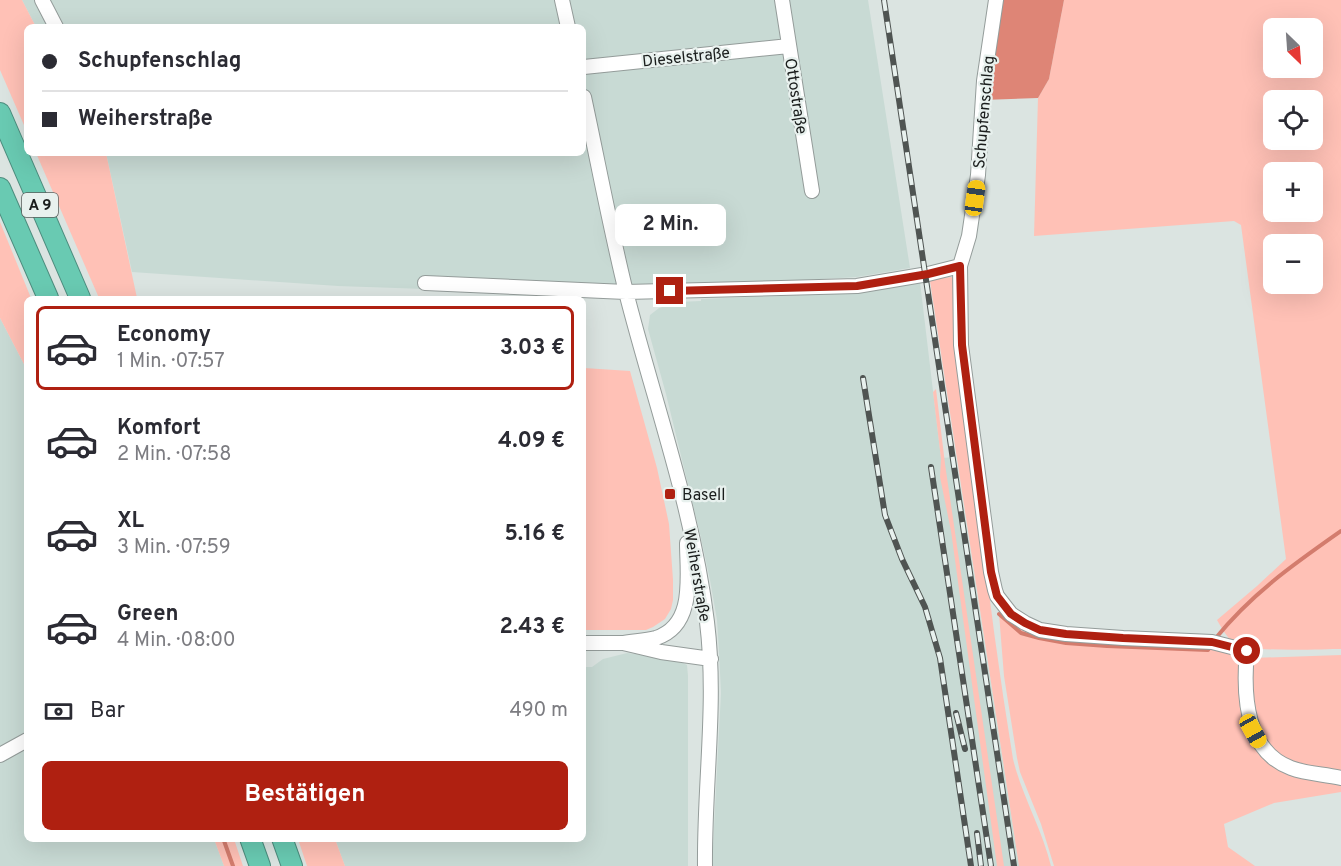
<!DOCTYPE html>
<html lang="de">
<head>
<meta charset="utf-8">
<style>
  body { margin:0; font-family:Overpass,sans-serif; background:#f7f7f7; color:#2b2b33; height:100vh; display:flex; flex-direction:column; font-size:22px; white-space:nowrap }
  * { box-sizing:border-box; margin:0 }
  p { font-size:20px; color:#7c7c81 }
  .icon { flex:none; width:33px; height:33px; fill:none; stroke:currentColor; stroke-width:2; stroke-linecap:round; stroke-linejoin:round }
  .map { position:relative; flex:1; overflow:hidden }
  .side { position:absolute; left:24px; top:296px; width:562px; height:546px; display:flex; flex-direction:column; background:#fff; border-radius:9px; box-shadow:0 6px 24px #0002 }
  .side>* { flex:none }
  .guide { position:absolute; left:24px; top:24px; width:562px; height:132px; border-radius:9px; box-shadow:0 6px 24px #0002; display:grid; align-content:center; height:132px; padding:0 18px; background:#fff }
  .needle { width:39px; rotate:155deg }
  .buttons { position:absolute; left:1263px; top:18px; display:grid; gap:12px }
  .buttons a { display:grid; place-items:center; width:60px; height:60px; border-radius:9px; background:#fff; box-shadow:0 6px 24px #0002; font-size:30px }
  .end { position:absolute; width:27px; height:27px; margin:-14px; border:8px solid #af2011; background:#fff; box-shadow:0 0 0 3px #fff }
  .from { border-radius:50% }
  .bubble { position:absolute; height:42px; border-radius:9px; background:#fff; box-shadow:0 6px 24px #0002; font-size:20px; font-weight:700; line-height:42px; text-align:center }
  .car { position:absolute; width:18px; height:36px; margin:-18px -9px; border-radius:8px; box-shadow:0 0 4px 2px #0007; background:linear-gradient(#f5c518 24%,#345 0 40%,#f5c518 0 76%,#345 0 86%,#f5c518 0) }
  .guide b { display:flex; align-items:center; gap:21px; height:57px; font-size:22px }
  .guide b+b { border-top:2px solid #e1e1e2 }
  .guide i { width:15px; height:15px; background:#2b2b33 }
  ul { padding:10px 0 0; list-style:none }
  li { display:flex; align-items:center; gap:18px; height:84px; margin:0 12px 9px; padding:0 6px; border:3px solid transparent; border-radius:9px }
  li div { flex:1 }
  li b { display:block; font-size:22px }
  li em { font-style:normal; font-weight:700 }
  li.on { border-color:#af2011 }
  li>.icon { width:54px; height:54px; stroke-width:1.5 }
  .pay { display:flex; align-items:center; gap:15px; height:66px; padding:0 18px; font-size:22px }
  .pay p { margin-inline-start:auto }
  .action { display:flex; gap:12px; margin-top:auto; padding:12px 18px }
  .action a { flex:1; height:69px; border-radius:9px; background:#af2011; color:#fff; font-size:24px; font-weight:700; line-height:69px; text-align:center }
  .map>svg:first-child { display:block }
  .built { fill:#c8dad4 }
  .green { fill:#ffc1b6; fill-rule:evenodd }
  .forest { fill:#de8576 }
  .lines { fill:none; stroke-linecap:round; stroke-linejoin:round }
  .stream { stroke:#d37c6d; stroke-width:4 }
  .minor-casing { stroke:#949c9a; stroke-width:16 }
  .highway-casing { stroke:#4d8d7e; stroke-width:22 }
  .minor { stroke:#fff; stroke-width:14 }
  .highway { stroke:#69cab2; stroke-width:20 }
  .rail-casing { stroke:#4f5452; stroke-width:6 }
  .rail { stroke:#e8f1ee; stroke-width:4; stroke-dasharray:11; stroke-linecap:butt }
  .route { stroke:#af2011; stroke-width:8 }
  .poi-dot { fill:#af2011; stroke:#e8f1ee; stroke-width:2 }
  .labels { text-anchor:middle; stroke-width:4.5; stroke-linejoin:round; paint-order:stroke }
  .shield { fill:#e8f1ee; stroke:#585d5b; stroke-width:1.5 }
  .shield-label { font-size:15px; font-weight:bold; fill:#1a1d1c }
  .street-label { font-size:16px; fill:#1a1d1c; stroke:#e8f1ee }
  .poi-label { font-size:16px; fill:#1a1d1c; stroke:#e8f1ee; text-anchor:start }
</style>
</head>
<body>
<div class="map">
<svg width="1341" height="866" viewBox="0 0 1341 866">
  <rect width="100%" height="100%" fill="#dbe4e1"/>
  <!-- built -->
  <path class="built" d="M22,0h846l42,268 -53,9 -174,10 -229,3 -116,-4 -206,-14 -26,-119h478v-126h-548z
    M920,282l21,176 15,-1 63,409h-307l9,-173 -2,-41 -2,-32 -7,-40 -9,-42 -35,-144 -18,-65 2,-14 9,-7 19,-6 23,-1v-2l157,-6z
    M0,318l27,52v468l187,1 10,27h-224z
    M627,653l50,7 10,5 1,11v190h-343l-10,-27 249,-1v-171h8l11,-8z"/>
  <!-- green -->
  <path class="green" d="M0,0h22l14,27h-9v105l-27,-62z
    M1064,0h277v649c-20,0 -93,4 -107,-6 -7,-5 -13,-16 -17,-23l40,-34 29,-27 -45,-334 -7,-4 -200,15 4,-138 11,-19zM1274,28h38v40h-38zM1274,100h38v40h-38zM1274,172h38v40h-38zM1274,244h38v40h-38z
    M36,153h70l31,145h-38z
    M0,222l31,76h-4v72l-27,-52z
    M952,277l3,6c16,159 32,318 58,476 9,37 29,70 38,107h-32l-89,-585 11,-3z
    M584,368l46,3 27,97 12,56 4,56v20l-2,9 -6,10 -12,8 -7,3h-62z
    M936,389l9,75 59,402h-7l-46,-335 -11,-54 1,-18 -8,-67z
    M1000,610l23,17 185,20 30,8 2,5 27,96 74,24v12l-67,11 -50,21 4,23 27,19h-201l-13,-42 -21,-52 -3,-14 -13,-82 -5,-62z
    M1341,655v120l-62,-16 -27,-42v-59z
    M214,839h20l9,27h-19z
    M298,839h37l10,27h-38z"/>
  <!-- forest -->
  <path class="forest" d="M996,0h68l-15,79 -11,19 -55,2z"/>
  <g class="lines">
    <!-- stream -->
    <path class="stream" d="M999,614l22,19 18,5 27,5 41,3 101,4 3,-5
      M1215,639c36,-45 79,-75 126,-108
      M223,838l10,28"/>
    <!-- minor casing -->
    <g class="minor-casing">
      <path id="minor" d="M42,0l14,27
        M562,0l6,27
        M782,0l30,191
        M996,0l-12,81 -6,94 -9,61 -9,30 1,79 30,227 4,18 2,6 14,18 14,9 15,7 26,4 57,4 89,4 35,9c-4,42 -2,100 44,117 16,6 33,6 50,10
        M584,67l205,-21
        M584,97c14,65 26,130 42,195 28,110 67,216 81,330 10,81 -3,163 -2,244
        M425,283l201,9 231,-6 71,-12 32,-8
        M584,643h39l38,9 50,7
        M623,643c10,-2 22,-2 33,-5 40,-13 31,-63 31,-95
        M0,755l27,-15"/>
    </g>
    <!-- highway casing -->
    <g class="highway-casing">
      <path id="highway" d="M0,113l80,185
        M0,188l48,110
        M250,838l10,28
        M282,838l10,28"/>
    </g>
    <!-- minor -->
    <use href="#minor" class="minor"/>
    <!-- highway -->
    <use href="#highway" class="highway"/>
    <!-- rail casing -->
    <g class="rail-casing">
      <path id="rail" d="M884,0l130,866
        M863,378l22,137 17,44 23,48 15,51 31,208
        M931,467l60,399
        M956,713l9,36
        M977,833l4,33"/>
    </g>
    <!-- rail -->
    <use href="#rail" class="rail"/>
  </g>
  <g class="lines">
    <!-- route -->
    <path class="route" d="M670,291l187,-5 71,-12 32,-8 2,79 29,227 6,24 14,18 14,9 15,7 26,4 57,4 89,4 35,9"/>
  </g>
  <!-- markers -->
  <rect class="poi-dot" x="664" y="488" width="12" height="12" rx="3"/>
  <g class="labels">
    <!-- shield labels -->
    <rect class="shield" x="22" y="193" width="36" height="24" rx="4.5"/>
    <g class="shield-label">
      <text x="40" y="210">A 9</text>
    </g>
    <!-- street labels -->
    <g class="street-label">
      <text transform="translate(686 56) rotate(-6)" y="6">Dieselstraße</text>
      <text transform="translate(797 96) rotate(81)" y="6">Ottostraße</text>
      <text transform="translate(983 112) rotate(-85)" y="6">Schupfenschlag</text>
      <text transform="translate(698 575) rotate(80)" y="6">Weiherstraße</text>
    </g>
    <!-- poi labels -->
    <g class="poi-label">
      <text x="682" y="500">Basell</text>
    </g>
  </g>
</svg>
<div class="buttons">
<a><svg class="needle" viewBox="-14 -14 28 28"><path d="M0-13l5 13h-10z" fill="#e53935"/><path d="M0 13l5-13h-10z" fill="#7c7c81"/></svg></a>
<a><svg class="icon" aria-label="locate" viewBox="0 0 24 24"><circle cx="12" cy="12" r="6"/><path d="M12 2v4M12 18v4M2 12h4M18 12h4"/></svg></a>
<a>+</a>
<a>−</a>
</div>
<i class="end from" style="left:1247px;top:651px"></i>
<i class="end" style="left:670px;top:291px"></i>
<div class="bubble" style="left:615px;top:204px;width:111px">2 Min.</div>
<i class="car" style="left:975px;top:198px;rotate:8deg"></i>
<i class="car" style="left:1253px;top:731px;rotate:151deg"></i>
<div class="guide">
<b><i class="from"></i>Schupfenschlag</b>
<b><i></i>Weiherstraße</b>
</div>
<section class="side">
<ul>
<li class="on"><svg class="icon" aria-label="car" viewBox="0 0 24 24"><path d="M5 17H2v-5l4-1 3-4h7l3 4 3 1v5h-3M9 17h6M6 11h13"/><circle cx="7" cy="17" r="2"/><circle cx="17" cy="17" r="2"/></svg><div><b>Economy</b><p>1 Min. · 07:57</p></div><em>3.03 €</em></li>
<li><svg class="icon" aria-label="car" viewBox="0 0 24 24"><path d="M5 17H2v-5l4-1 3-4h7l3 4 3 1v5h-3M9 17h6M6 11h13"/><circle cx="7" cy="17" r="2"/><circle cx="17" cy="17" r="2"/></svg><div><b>Komfort</b><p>2 Min. · 07:58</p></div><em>4.09 €</em></li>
<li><svg class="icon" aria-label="car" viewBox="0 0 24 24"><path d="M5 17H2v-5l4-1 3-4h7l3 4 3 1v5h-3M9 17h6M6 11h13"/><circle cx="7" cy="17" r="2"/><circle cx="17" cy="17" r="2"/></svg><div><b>XL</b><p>3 Min. · 07:59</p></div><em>5.16 €</em></li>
<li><svg class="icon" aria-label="car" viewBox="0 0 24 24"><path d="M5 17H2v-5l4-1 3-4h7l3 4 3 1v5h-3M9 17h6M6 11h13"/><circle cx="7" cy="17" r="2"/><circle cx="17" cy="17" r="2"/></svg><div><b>Green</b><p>4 Min. · 08:00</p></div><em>2.43 €</em></li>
</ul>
<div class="pay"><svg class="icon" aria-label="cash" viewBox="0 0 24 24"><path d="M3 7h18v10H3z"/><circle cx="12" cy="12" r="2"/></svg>Bar<p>490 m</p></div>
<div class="action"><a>Bestätigen</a></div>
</section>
</div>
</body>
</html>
